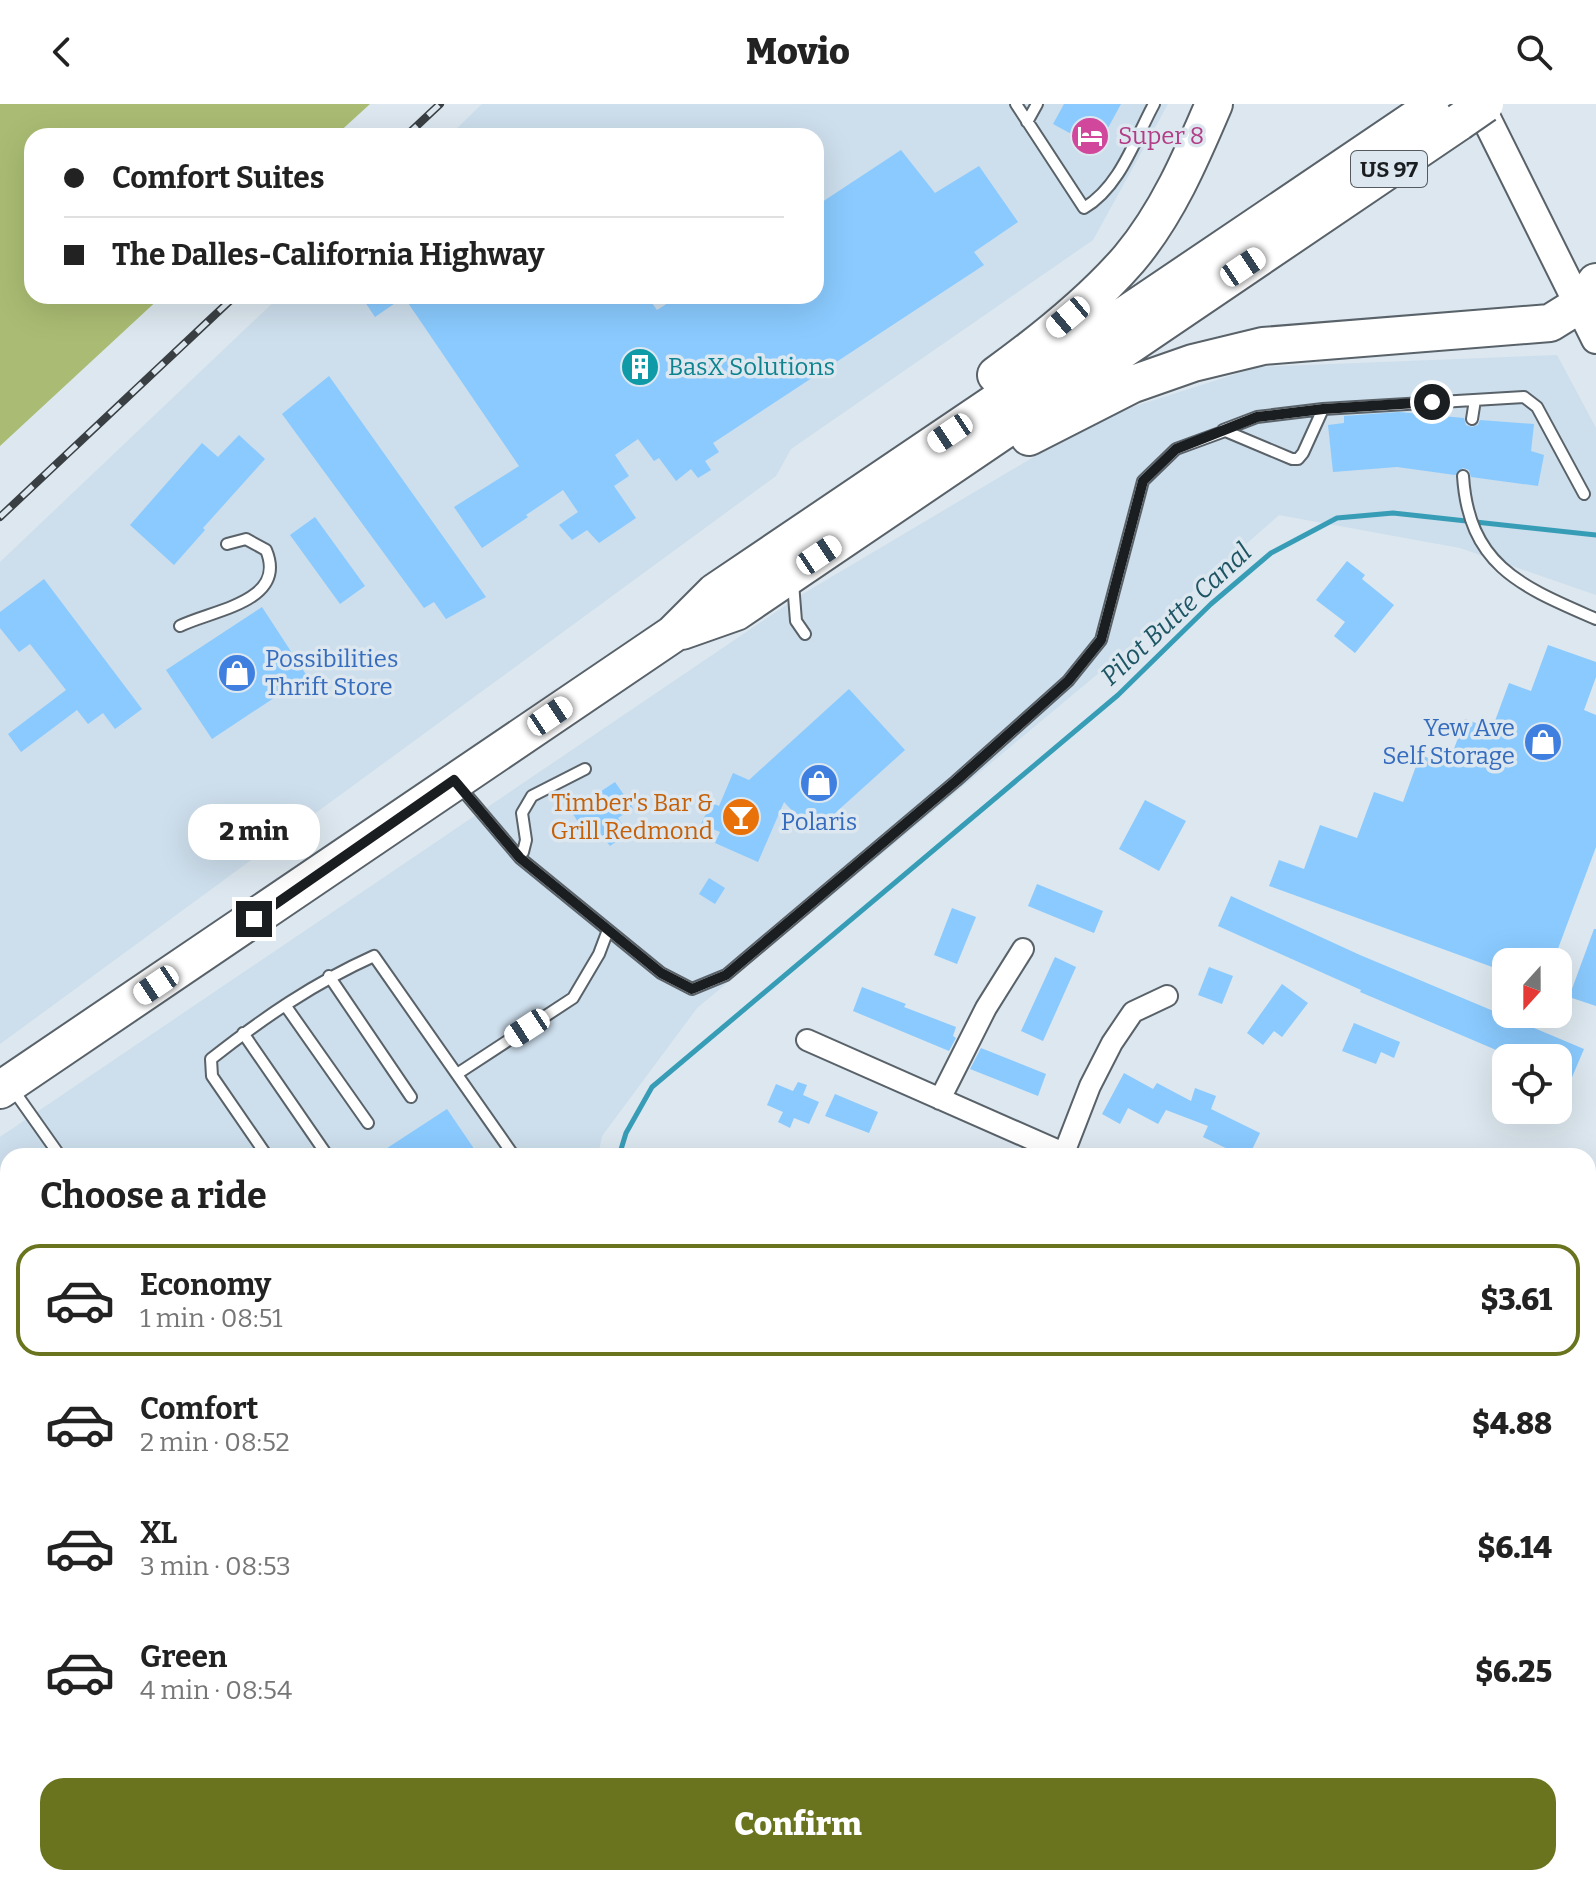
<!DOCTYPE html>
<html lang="en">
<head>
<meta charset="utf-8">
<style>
  body { margin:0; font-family:Bitter,serif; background:#f2f2f2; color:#222; height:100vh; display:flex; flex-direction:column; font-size:30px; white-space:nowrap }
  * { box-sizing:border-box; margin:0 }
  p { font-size:26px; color:#767676 }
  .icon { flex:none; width:44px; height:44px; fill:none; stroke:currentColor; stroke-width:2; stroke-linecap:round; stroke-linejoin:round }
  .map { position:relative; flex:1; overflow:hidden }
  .panel { position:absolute; left:0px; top:1044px; width:1596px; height:738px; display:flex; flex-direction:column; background:#fff; border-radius:24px 24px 0 0; box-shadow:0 8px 32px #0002 }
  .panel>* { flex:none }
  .guide { position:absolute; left:24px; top:24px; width:800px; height:176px; border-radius:24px; box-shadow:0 8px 32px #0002; display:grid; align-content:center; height:176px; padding:0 40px; background:#fff }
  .needle { width:52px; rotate:201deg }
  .tools { position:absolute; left:1492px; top:844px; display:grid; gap:16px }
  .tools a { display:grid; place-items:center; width:80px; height:80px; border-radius:16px; background:#fff; box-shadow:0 8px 32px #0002; font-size:40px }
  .end { position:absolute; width:36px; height:36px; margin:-18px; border:10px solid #1a1e21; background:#fff; box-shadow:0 0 0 4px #fff }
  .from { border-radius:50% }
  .bubble { position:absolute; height:56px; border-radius:24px; background:#fff; box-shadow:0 8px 32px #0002; font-size:26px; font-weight:800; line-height:56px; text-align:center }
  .car { position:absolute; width:24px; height:48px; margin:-24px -12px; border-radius:10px; box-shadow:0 0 6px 2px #0007; background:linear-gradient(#fff 24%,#345 0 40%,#fff 0 76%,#345 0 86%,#fff 0) }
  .guide b { display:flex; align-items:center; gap:28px; height:76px; font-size:30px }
  .guide b+b { border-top:2px solid #e0e0e0 }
  .guide i { width:20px; height:20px; background:#222 }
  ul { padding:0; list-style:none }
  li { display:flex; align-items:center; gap:24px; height:112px; margin:0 16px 12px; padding:0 24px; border:4px solid transparent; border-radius:24px }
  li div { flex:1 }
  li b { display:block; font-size:30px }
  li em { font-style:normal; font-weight:800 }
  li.active { border-color:#6a731d }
  li>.icon { width:72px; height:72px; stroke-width:1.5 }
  h2 { padding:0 40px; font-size:36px; line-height:96px }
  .cta { display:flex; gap:16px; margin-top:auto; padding:16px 40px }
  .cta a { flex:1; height:92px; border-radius:24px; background:#6a731d; color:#fff; font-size:32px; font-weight:800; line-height:92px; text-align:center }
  header { display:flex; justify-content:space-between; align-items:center; height:104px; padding:0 40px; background:#fff; font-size:36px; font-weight:800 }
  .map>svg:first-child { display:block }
  .built { fill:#cddeec }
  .green { fill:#aabc73 }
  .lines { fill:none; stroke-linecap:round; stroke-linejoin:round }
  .stream { stroke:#379db6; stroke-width:5 }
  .building { fill:#8acafe }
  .lane-casing { stroke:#596269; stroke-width:14 }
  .street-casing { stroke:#596269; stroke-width:24 }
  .secondary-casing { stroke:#596269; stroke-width:32 }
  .highway-casing { stroke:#596269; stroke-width:40 }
  .lane { stroke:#fff; stroke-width:10 }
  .street { stroke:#fff; stroke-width:20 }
  .secondary { stroke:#fff; stroke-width:28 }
  .highway { stroke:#fff; stroke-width:36 }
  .rail-casing { stroke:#3a3f43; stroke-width:8 }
  .rail { stroke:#dce7ef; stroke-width:5; stroke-dasharray:15; stroke-linecap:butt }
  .highway-bridge-casing { stroke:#596269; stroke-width:40; stroke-linecap:butt }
  .highway-bridge { stroke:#fff; stroke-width:36 }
  .route { stroke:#1a1e21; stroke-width:10 }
  .labels { text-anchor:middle; stroke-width:7; stroke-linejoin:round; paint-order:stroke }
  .shield { fill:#dce7ef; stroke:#545a5f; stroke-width:2 }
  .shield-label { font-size:22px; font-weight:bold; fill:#1a1e21 }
  .hotel-label { font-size:24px; fill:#b23c85; stroke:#dce7ef; text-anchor:start }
  .culture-label { font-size:24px; fill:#0d838f; stroke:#dce7ef; text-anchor:start }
  .shop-label { font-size:24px; fill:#366cbe; stroke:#dce7ef; text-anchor:start }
  .food-label { font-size:24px; fill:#c56008; stroke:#dce7ef; text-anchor:end }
  .water-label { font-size:26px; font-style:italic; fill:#1e5564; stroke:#dce7ef }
</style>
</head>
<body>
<header><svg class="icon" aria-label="back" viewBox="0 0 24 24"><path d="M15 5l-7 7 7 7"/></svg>Movio<svg class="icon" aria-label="search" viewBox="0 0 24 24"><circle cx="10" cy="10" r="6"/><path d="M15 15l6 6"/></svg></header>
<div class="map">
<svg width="1596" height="1781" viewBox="0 0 1596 1781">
  <rect width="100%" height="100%" fill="#dce7ef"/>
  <!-- built -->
  <path class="built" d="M482,0h686l-75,136 -302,209 -15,27 -776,568v-482l280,-266h536v-160h-367z
    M1557,251l39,73v167l-136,-47 -181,-33 -167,147 -415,346 -95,128 -4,20h-590v626l-8,7v-652l801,-542 300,-178 157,-50z"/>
  <!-- green -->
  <path class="green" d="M0,0h370l-35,32h-303v160h130l-162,150z"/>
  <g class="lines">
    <!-- stream -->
    <path class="stream" d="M619,1052l7,-23 26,-46 466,-392 93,-91 60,-51 66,-35 56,-5 203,22
      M0,1352h8"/>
  </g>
  <!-- building -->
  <path class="building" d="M1064,0h57l-24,44 -44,-24z
    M901,46l34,43 44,-27 39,56 -44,30 10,13 -271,178 6,9 -14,9 6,9 -13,8 -7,-9 -15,12 -17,-23 -5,3 -16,-22 -23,16 14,21 -15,10 22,32 -37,25 -12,-13 -15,10 -13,-15 19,-13 -15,-22 -37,25 2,2 -46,31 -28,-41 65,-41 -115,-169 -29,20 -14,-21h286l10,14 22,-14h137v-90z
    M329,272l157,221 -40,22 -12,-17 -10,6 -142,-194z
    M1399,308l65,6 2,7 6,2 6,-2 2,-5 54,4 -3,27 13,4 -6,31 -67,-9 -2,-7 -6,-2 -8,7 -58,-8 -64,5 -5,-47 16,-2v-7z
    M239,331l26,24 -62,69 2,2 -31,35 -44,-40 72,-82 16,14z
    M315,413l50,69 -25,18 -50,-69z
    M1347,457l18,14 -3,4 32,26 -39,48 -21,-17 11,-14 -29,-22z
    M44,475l98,130 -27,20 -12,-16 -15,11 -11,-14 -56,42 -13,-18 58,-44 -36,-46 -11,8 -19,-24v-16z
    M262,503l45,69 -95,63 -46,-69z
    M1548,541l48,17v15l-12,33 12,5v132l-43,115h-47v10l-237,-86 10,-26 25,9 16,-44 37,13 17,-46 29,10 17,-47 28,10 17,-46 27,10 17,-46 22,8z
    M849,585l56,61 -92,83 -29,-31 -26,60 -43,-19 5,-11 -19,-8 10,-21 8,3 14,-33 16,7z
    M615,678l18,26 -15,10 10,15 -18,13 -10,-13 -10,7 -19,-29z
    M1145,696l41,21 -27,50 -40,-22z
    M709,774l16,10 -10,16 -16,-10z
    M1037,780l66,27 -9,22 -66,-27z
    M1231,792l129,59 224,94 -14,33 -12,-5v-19h-43l-155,-66 1,-2 -143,-64z
    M952,804l24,9 -19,47 -23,-9z
    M1594,825h2v77l-27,-9z
    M1055,853l21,10 -33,74 -22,-10z
    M1209,863l24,9 -11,28 -24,-9z
    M1282,880l26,19 -26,34 -8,-6 -11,14 -16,-12z
    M862,883l44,17 -2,3 52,20 -3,9 3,2 -7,13 -96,-40z
    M1354,919l46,19 -6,16 -13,-6 -5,12 -34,-13z
    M981,944l65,26 -8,22 -68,-27z
    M1124,969l29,16 4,-6 34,18 4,-13 21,8 -5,13 49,24 -11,23h-7l-39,-19 5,-11 -42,-16 -8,14 -30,-16 -8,16 -18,-10z
    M798,978l9,3 -4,10 16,7 -10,22 -15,-6 -4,10 -12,-6 5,-10 -16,-7 9,-21 17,7z
    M835,990l43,18 -9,21 -44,-17z
    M447,1005l32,47h-104z"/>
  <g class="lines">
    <!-- lane casing -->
    <g class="lane-casing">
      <path id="lane" d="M1016,0l68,104c36,-21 51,-69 70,-104
        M1027,18l10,-18
        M1323,305l201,-12 13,10 47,87
        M1323,305l-20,44 -5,6h-6l-69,-29 34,-13z
        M1472,315l3,-19
        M1463,372c6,91 60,111 133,143
        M793,479l3,38 9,13
        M180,522c32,-16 108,-24 86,-76l-20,-11 -19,5
        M459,682l61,72 141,115 31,16 34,-14 230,-194 112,-100 33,-41 42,-159 33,-32 49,-18
        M516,749l7,-1 3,-12 -4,-27 10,-17 53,-27
        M329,872l82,121
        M285,901l83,118
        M243,929l84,122
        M457,970l116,-76 26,-44 9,-24
        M12,984l48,68
        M267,1052l-55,-80 -1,-17c52,-41 103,-76 163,-103l140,200
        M0,1076l8,-5
        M0,1163l8,12
        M0,1223l8,11
        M0,1298l8,-4
        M8,1725l-8,9 8,3
        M248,1774l4,7"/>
    </g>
    <!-- street casing -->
    <g class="street-casing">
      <path id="street" d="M807,936l263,116
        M940,995l46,-91 37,-59
        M1064,1049l26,-67 22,-43 21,-31 34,-16
        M1588,1688l8,-20
        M0,1770l11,11
        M429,1774l6,7
        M471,1774l7,7
        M220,1781l16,-7
        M1013,1781l3,-7
        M1555,1781l2,-7"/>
    </g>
    <!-- secondary casing -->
    <g class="secondary-casing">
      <path id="secondary" d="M1479,0l117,235
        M1588,1340l8,-5
        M1588,1580l8,3
        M774,1781l15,-7"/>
    </g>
    <!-- highway casing -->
    <g class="highway-casing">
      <path id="highway" d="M996,271c47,-34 95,-72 133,-116 38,-45 62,-101 85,-155
        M1029,333l104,-53 60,-21 70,-17 287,-23 29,-18 17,-23
        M682,527l54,-19 723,-490
        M0,986l673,-456 42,-42 722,-488"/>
    </g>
    <!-- lane -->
    <use href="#lane" class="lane"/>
    <!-- street -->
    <use href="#street" class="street"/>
    <!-- secondary -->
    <use href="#secondary" class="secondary"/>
    <!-- highway -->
    <use href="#highway" class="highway"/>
    <!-- rail casing -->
    <g class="rail-casing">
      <path id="rail" d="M406,32l34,-32
        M0,413l235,-221"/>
    </g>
    <!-- rail -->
    <use href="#rail" class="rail"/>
    <!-- highway-bridge casing -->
    <g class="highway-bridge-casing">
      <path id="highway-bridge" d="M1459,18l26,-18"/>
    </g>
    <!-- highway-bridge -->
    <use href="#highway-bridge" class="highway-bridge"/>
  </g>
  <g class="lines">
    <!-- route -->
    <path class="route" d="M254,815l200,-139 66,78 141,115 31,16 34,-14 230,-194 112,-100 33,-41 42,-159 33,-32 81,-32 66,-8 109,-7"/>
  </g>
  <!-- icons -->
  <defs>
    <g id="hotel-disc" transform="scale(2)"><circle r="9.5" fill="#d1479c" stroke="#dce7ef"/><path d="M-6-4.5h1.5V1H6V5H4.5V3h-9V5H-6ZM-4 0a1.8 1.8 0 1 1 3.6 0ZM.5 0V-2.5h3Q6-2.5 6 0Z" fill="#fff"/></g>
    <g id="building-disc" transform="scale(2)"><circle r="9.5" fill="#0f9aa8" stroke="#dce7ef"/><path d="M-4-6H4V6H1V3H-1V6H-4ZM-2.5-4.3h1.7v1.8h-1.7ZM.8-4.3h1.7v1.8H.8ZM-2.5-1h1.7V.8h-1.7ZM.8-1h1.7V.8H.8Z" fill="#fff"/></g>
    <g id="shop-disc" transform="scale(2)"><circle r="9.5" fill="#3f7fe0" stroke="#dce7ef"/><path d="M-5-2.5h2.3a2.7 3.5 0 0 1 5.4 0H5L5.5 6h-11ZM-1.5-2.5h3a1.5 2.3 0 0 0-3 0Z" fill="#fff"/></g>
    <g id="bar-disc" transform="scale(2)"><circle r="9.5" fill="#e8710a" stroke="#dce7ef"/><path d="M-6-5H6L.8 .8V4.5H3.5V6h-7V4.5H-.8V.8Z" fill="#fff"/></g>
  </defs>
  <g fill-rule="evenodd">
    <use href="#hotel-disc" x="1090" y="32"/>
    <use href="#building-disc" x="640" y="263"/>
    <use href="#shop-disc" x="237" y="569"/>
    <use href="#shop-disc" x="1543" y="638"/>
    <use href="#shop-disc" x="819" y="679"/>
    <use href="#bar-disc" x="741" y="713"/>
  </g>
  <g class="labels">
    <!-- shield labels -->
    <rect class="shield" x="1351" y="47" width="76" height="36" rx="6"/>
    <g class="shield-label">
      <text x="1389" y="73">US 97</text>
    </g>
    <!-- hotel labels -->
    <g class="hotel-label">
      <text x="1118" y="40">Super 8</text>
    </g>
    <!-- culture labels -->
    <g class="culture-label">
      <text x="668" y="271">BasX Solutions</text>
    </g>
    <!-- shop labels -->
    <g class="shop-label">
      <text x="265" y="563">Possibilities<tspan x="265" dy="28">Thrift Store</tspan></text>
      <text x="1515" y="632" text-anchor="end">Yew Ave<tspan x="1515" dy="28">Self Storage</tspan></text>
      <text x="819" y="726" text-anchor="middle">Polaris</text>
    </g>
    <!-- food labels -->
    <g class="food-label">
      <text x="713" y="707">Timber's Bar &amp;<tspan x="713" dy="28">Grill Redmond</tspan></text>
    </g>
    <!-- water labels -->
    <g class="water-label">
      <text transform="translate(1176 510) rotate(-43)" y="9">Pilot Butte Canal</text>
    </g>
  </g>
</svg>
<div class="tools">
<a><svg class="needle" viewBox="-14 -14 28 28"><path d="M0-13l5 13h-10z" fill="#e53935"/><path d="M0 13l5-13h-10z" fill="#767676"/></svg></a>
<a><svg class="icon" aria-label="locate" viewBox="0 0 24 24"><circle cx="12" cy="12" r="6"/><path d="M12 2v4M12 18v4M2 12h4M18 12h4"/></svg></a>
</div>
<i class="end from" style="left:1432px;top:298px"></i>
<i class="end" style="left:254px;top:815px"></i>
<div class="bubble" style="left:188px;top:700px;width:132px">2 min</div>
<i class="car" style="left:1243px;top:163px;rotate:56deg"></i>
<i class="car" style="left:1068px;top:213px;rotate:230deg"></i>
<i class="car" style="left:950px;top:329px;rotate:236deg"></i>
<i class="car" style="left:819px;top:451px;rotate:56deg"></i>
<i class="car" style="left:550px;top:612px;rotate:56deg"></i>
<i class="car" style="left:156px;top:881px;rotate:236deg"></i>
<i class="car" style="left:527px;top:924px;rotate:237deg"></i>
<div class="guide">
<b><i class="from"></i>Comfort Suites</b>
<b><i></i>The Dalles-California Highway</b>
</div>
<section class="panel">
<h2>Choose a ride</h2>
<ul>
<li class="active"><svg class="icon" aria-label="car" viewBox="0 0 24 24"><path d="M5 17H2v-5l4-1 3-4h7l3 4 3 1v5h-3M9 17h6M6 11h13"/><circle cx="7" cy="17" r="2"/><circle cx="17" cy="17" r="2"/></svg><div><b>Economy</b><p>1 min · 08:51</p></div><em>$3.61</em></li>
<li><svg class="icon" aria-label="car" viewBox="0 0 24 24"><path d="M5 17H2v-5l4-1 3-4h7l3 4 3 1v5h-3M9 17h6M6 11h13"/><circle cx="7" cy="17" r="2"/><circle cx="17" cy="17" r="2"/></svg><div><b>Comfort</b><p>2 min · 08:52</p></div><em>$4.88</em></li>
<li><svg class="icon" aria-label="car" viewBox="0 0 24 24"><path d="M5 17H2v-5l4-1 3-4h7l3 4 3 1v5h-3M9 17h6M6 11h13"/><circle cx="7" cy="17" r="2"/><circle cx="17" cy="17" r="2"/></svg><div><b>XL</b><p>3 min · 08:53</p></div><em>$6.14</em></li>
<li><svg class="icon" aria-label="car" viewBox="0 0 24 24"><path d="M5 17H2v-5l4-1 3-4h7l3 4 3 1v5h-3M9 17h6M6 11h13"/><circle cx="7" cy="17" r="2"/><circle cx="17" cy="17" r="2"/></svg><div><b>Green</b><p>4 min · 08:54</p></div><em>$6.25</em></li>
</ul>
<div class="cta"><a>Confirm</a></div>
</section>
</div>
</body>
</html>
